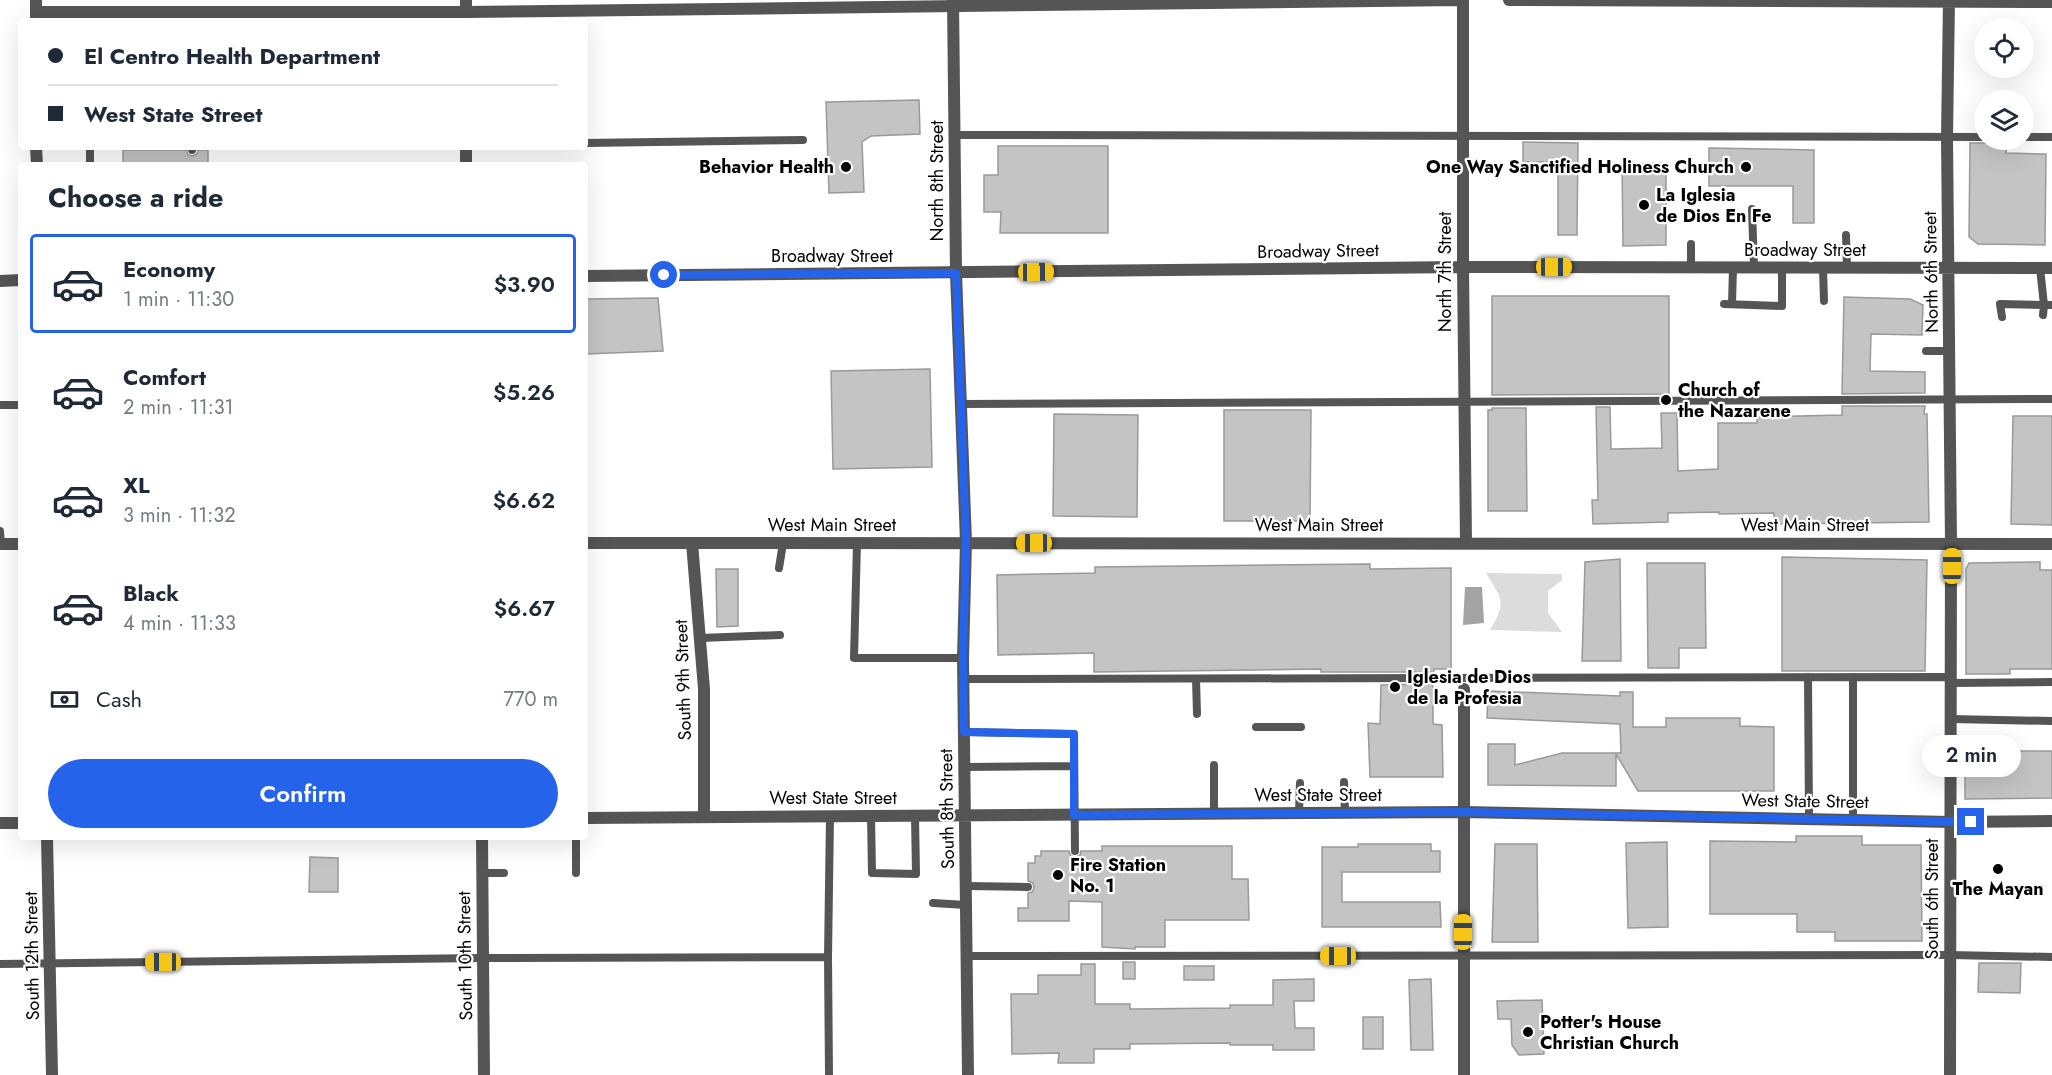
<!DOCTYPE html>
<html lang="en">
<head>
<meta charset="utf-8">
<style>
  body { margin:0; font-family:Jost,sans-serif; background:#f2f2f3; color:#1f2937; height:100vh; display:flex; flex-direction:column; font-size:22px; white-space:nowrap }
  * { box-sizing:border-box; margin:0 }
  p { font-size:20px; color:#747a83 }
  .icon { flex:none; width:33px; height:33px; fill:none; stroke:currentColor; stroke-width:2; stroke-linecap:round; stroke-linejoin:round }
  .map { position:relative; flex:1; overflow:hidden }
  .panel { position:absolute; left:18px; top:162px; width:570px; height:678px; display:flex; flex-direction:column; background:#fff; border-radius:6px; box-shadow:0 6px 24px #0002 }
  .panel>* { flex:none }
  .banner { position:absolute; left:18px; top:18px; width:570px; height:132px; border-radius:6px; box-shadow:0 6px 24px #0002; display:grid; align-content:center; height:132px; padding:0 30px; background:#fff }
  .buttons { position:absolute; left:1974px; top:18px; display:grid; gap:12px }
  .buttons a { display:grid; place-items:center; width:60px; height:60px; border-radius:50%; background:#fff; box-shadow:0 6px 24px #0002; font-size:30px }
  .end { position:absolute; width:27px; height:27px; margin:-14px; border:8px solid #2563eb; background:#fff; box-shadow:0 0 0 3px #fff }
  .from { border-radius:50% }
  .bubble { position:absolute; height:42px; border-radius:21px; background:#fff; box-shadow:0 6px 24px #0002; font-size:20px; font-weight:600; line-height:42px; text-align:center }
  .car { position:absolute; width:18px; height:36px; margin:-18px -9px; border-radius:8px; box-shadow:0 0 4px 2px #0007; background:linear-gradient(#f5c518 24%,#345 0 40%,#f5c518 0 76%,#345 0 86%,#f5c518 0) }
  .banner b { display:flex; align-items:center; gap:21px; height:57px; font-size:22px }
  .banner b+b { border-top:2px solid #e0e1e3 }
  .banner i { width:15px; height:15px; background:#1f2937 }
  ul { padding:0; list-style:none }
  li { display:flex; align-items:center; gap:18px; height:99px; margin:0 12px 9px; padding:0 18px; border:3px solid transparent; border-radius:6px }
  li div { flex:1 }
  li b { display:block; font-size:22px }
  li em { font-style:normal; font-weight:600 }
  li.on { border-color:#2563eb }
  li>.icon { width:54px; height:54px; stroke-width:1.5 }
  h2 { padding:0 30px; font-size:27px; line-height:72px }
  .pay { display:flex; align-items:center; gap:15px; height:66px; padding:0 30px; font-size:22px }
  .pay p { margin-inline-start:auto }
  .primary-button { display:flex; gap:12px; margin-top:auto; padding:12px 30px }
  .primary-button a { flex:1; height:69px; border-radius:36px; background:#2563eb; color:#fff; font-size:24px; font-weight:600; line-height:69px; text-align:center }
  .map>svg:first-child { display:block }
  .green { fill:#dcdcdc }
  .water { fill:#a3a3a3 }
  .building { fill:#c4c4c4; stroke:#999; stroke-width:1.5 }
  .lines { fill:none; stroke-linecap:round; stroke-linejoin:round }
  .service { stroke:#555; stroke-width:8 }
  .minor { stroke:#555; stroke-width:12 }
  .tertiary { stroke:#555; stroke-width:12 }
  .route { stroke:#2563eb; stroke-width:8 }
  .poi-dot { fill:#000; stroke:#fff; stroke-width:2 }
  .labels { text-anchor:middle; stroke-width:4.5; stroke-linejoin:round; paint-order:stroke }
  .poi-label { font-size:18px; font-weight:bold; fill:#000; stroke:#fff; text-anchor:start }
  .street-label { font-size:18px; fill:#000; stroke:#fff }
</style>
</head>
<body>
<div class="map">
<svg width="2052" height="1075" viewBox="0 0 2052 1075">
  <rect width="100%" height="100%" fill="#fff"/>
  <!-- green -->
  <path class="green" d="M1486,573l76,1v6l-14,11v22l14,19 -72,-2c17,-29 12,-30 -4,-57z"/>
  <!-- water -->
  <path class="water" d="M1465,587h17l2,36 -21,2z"/>
  <!-- building -->
  <path class="building" d="M919,100l1,34 -49,2 -9,6 2,50 -35,1 -3,-91z
    M1523,142l55,1 -1,92h-19v-73h-35z
    M1970,143h37l-1,10 40,1 -1,91 -67,-1 -9,-7z
    M998,146h110v87h-108l1,-21h-17v-37h14z
    M1709,148l105,2v73h-21v-37h-84z
    M123,150h63l2,5 5,1 4,-2 1,-4h10v15h-85z
    M1666,163v82l-43,1 -1,-82z
    M1492,296h177v98l-177,1z
    M1844,297l66,2 13,6 -1,30 -51,-1 -1,37 55,1v21l-83,1z
    M658,298l5,53 -78,3v-55z
    M930,369l2,98 -99,2 -2,-98z
    M1842,406h83l-1,8h3l2,108 -155,2v-11l-55,1v-2l-51,1v9l-75,2 -1,-24h6l-2,-93h14l1,42 51,-1 -1,-35h16l1,58 40,-2v-46h39v-6l85,-2z
    M1492,408h34l1,103h-39v-101h4z
    M1224,410h87l-1,111h-86z
    M1054,414l84,1 -1,102 -84,-1z
    M2013,416h39v109l-41,-1z
    M1782,557l145,3 -2,111h-143z
    M1620,559l1,102h-39l3,-99z
    M2040,562v8h12v99h-42v5h-44v-105l3,-6z
    M1647,563h58l1,85h-27v20h-31z
    M1370,564v5l81,-1v101h-17v3h-113v-3l-227,3v-19l-96,2 -1,-80 98,-2v-6z
    M716,569h22v57l-21,1z
    M1433,684v40l9,1 1,52h-73l-2,-54 12,1 1,-39z
    M1488,691l132,5v-4h13v35h33v-9h74v8l34,1v64h-136l-22,-37v32l-128,-1v-41h27v21l47,-12h59l-1,-29 -133,-6z
    M1965,751h87v47l-87,1z
    M1796,836h66v9h59l1,96h-87v-9h-38v-18h-87v-73l86,1z
    M1667,842l1,85 -40,1 -2,-85z
    M1358,844h73v7h9v21h-98v30h98l1,25h-119v-80h36z
    M1495,844h42l1,98h-46z
    M1102,846h130v33h16l1,41h-84v27h-30v2l-33,-2v-45l-33,-1v20h-51v-13h10v-15l4,-1 2,-4 -1,-5 -5,-2v-18h7v-7h6v-5h28l2,5 5,1 4,-2 1,-4h21z
    M310,857l28,1v34h-29z
    M1123,962h12v17h-12z
    M1979,963h42l-1,30 -42,-1z
    M1081,964h14v40h35v5l100,-1v-3h43v-25l41,-1v22h-20l1,27h19v22h-41v-5h-43v-2l-100,1v5h-36v14h-36l1,-10 -47,1 -1,-60h27v-19h43z
    M1184,966h30v14h-30z
    M1431,979l2,71h-22l-2,-70z
    M1542,1000l2,54 -25,1 -7,-10 -1,-26h-13l-1,-18z
    M1363,1017h20v32h-20z"/>
  <g class="lines">
    <!-- service -->
    <path class="service" d="M955,135l1029,2
      M2024,137h28
      M585,143l218,-3
      M90,147v18
      M192,150v-3
      M1752,209l2,59
      M1846,235l1,33
      M1691,268v-24
      M1823,268l1,33
      M1724,304l58,2v-38
      M1732,304l1,-36
      M2043,315l1,-10h8
      M2002,317l-2,-13 44,1 -4,-37
      M1926,351h24
      M960,404l1092,-5
      M0,405h21
      M0,531l1,13
      M857,543l-3,115h109
      M779,568l4,-25
      M701,638l79,-3
      M1808,677l1,142
      M1853,677v143
      M963,679l988,-2
      M1196,679l1,35
      M1951,683l101,-1
      M1951,719l101,2
      M1256,727h45
      M964,732l110,2 1,117
      M1214,765v49
      M964,767l110,-1
      M1344,782l1,31
      M1299,813l1,-30
      M871,816l1,57 44,1 -1,-58
      M576,837v36
      M482,873h22
      M965,886l63,1
      M933,903l33,2
      M966,956l984,-1 102,2
      M828,957l2,-141
      M0,964l483,-6 345,-1 1,118"/>
    <!-- minor -->
    <path class="minor" d="M36,0v21
      M466,0v21
      M1463,0v267l3,276
      M1509,0l543,2
      M1949,0l-2,137 4,407 -1,531
      M36,12h430l993,-12
      M36,147l1,18
      M466,165v-18
      M585,276l878,-9 589,1
      M0,281l21,-1
      M692,543l12,146v127
      M47,837l5,238
      M482,837l2,238
      M1464,1075v-386"/>
    <!-- tertiary -->
    <path class="tertiary" d="M953,0l3,273 10,269 -3,116 5,417
      M585,543l1467,1
      M0,544h21
      M585,818l878,-6 488,10 101,-1
      M0,823h21"/>
  </g>
  <g class="lines">
    <!-- route -->
    <path class="route" d="M664,275l292,-2 10,269 -3,116 1,74 110,2v81l388,-3 509,10"/>
  </g>
  <!-- markers -->
  <g class="poi-dot">
    <circle cx="846" cy="167" r="6"/>
    <circle cx="1746" cy="167" r="6"/>
    <circle cx="1644" cy="205" r="6"/>
    <circle cx="1666" cy="400" r="6"/>
    <circle cx="1395" cy="687" r="6"/>
    <circle cx="1998" cy="869" r="6"/>
    <circle cx="1058" cy="875" r="6"/>
    <circle cx="1528" cy="1032" r="6"/>
  </g>
  <g class="labels">
    <!-- poi labels -->
    <g class="poi-label">
      <text x="834" y="173" text-anchor="end">Behavior Health</text>
      <text x="1734" y="173" text-anchor="end">One Way Sanctified Holiness Church</text>
      <text x="1656" y="201">La Iglesia<tspan x="1656" dy="21">de Dios En Fe</tspan></text>
      <text x="1678" y="396">Church of<tspan x="1678" dy="21">the Nazarene</tspan></text>
      <text x="1407" y="683">Iglesia de Dios<tspan x="1407" dy="21">de la Profesia</tspan></text>
      <text x="1070" y="871">Fire Station<tspan x="1070" dy="21">No. 1</tspan></text>
      <text x="1998" y="895" text-anchor="middle">The Mayan</text>
      <text x="1540" y="1028">Potter's House<tspan x="1540" dy="21">Christian Church</tspan></text>
    </g>
    <!-- street labels -->
    <g class="street-label">
      <text transform="translate(937 181) rotate(-90)" y="6">North 8th Street</text>
      <text x="1805" y="256">Broadway Street</text>
      <text transform="translate(1318 251) rotate(-1)" y="6">Broadway Street</text>
      <text x="832" y="262">Broadway Street</text>
      <text transform="translate(1445 272) rotate(-90)" y="6">North 7th Street</text>
      <text transform="translate(1931 272) rotate(-91)" y="6">North 6th Street</text>
      <text x="832" y="531">West Main Street</text>
      <text x="1319" y="531">West Main Street</text>
      <text x="1805" y="531">West Main Street</text>
      <text transform="translate(683 680) rotate(-92)" y="6">South 9th Street</text>
      <text x="1318" y="801">West State Street</text>
      <text x="833" y="804">West State Street</text>
      <text transform="translate(1805 801) rotate(1)" y="6">West State Street</text>
      <text transform="translate(947 809) rotate(-91)" y="6">South 8th Street</text>
      <text transform="translate(1932 899) rotate(-90)" y="6">South 6th Street</text>
      <text transform="translate(32 956) rotate(-91)" y="6">South 12th Street</text>
      <text transform="translate(465 956) rotate(-91)" y="6">South 10th Street</text>
    </g>
  </g>
</svg>
<div class="buttons">
<a><svg class="icon" aria-label="locate" viewBox="0 0 24 24"><circle cx="12" cy="12" r="6"/><path d="M12 2v4M12 18v4M2 12h4M18 12h4"/></svg></a>
<a><svg class="icon" aria-label="layers" viewBox="0 0 24 24"><path d="M12 4l9 5-9 5-9-5zM3 14l9 5 9-5"/></svg></a>
</div>
<i class="end from" style="left:664px;top:275px"></i>
<i class="end" style="left:1971px;top:822px"></i>
<div class="bubble" style="left:1922px;top:735px;width:99px">2 min</div>
<i class="car" style="left:1554px;top:267px;rotate:90deg"></i>
<i class="car" style="left:1036px;top:272px;rotate:89deg"></i>
<i class="car" style="left:1034px;top:543px;rotate:270deg"></i>
<i class="car" style="left:1952px;top:566px;rotate:0deg"></i>
<i class="car" style="left:1463px;top:932px;rotate:0deg"></i>
<i class="car" style="left:1338px;top:956px;rotate:270deg"></i>
<i class="car" style="left:163px;top:962px;rotate:270deg"></i>
<div class="banner">
<b><i class="from"></i>El Centro Health Department</b>
<b><i></i>West State Street</b>
</div>
<section class="panel">
<h2>Choose a ride</h2>
<ul>
<li class="on"><svg class="icon" aria-label="car" viewBox="0 0 24 24"><path d="M5 17H2v-5l4-1 3-4h7l3 4 3 1v5h-3M9 17h6M6 11h13"/><circle cx="7" cy="17" r="2"/><circle cx="17" cy="17" r="2"/></svg><div><b>Economy</b><p>1 min · 11:30</p></div><em>$3.90</em></li>
<li><svg class="icon" aria-label="car" viewBox="0 0 24 24"><path d="M5 17H2v-5l4-1 3-4h7l3 4 3 1v5h-3M9 17h6M6 11h13"/><circle cx="7" cy="17" r="2"/><circle cx="17" cy="17" r="2"/></svg><div><b>Comfort</b><p>2 min · 11:31</p></div><em>$5.26</em></li>
<li><svg class="icon" aria-label="car" viewBox="0 0 24 24"><path d="M5 17H2v-5l4-1 3-4h7l3 4 3 1v5h-3M9 17h6M6 11h13"/><circle cx="7" cy="17" r="2"/><circle cx="17" cy="17" r="2"/></svg><div><b>XL</b><p>3 min · 11:32</p></div><em>$6.62</em></li>
<li><svg class="icon" aria-label="car" viewBox="0 0 24 24"><path d="M5 17H2v-5l4-1 3-4h7l3 4 3 1v5h-3M9 17h6M6 11h13"/><circle cx="7" cy="17" r="2"/><circle cx="17" cy="17" r="2"/></svg><div><b>Black</b><p>4 min · 11:33</p></div><em>$6.67</em></li>
</ul>
<div class="pay"><svg class="icon" aria-label="cash" viewBox="0 0 24 24"><path d="M3 7h18v10H3z"/><circle cx="12" cy="12" r="2"/></svg>Cash<p>770 m</p></div>
<div class="primary-button"><a>Confirm</a></div>
</section>
</div>
</body>
</html>
